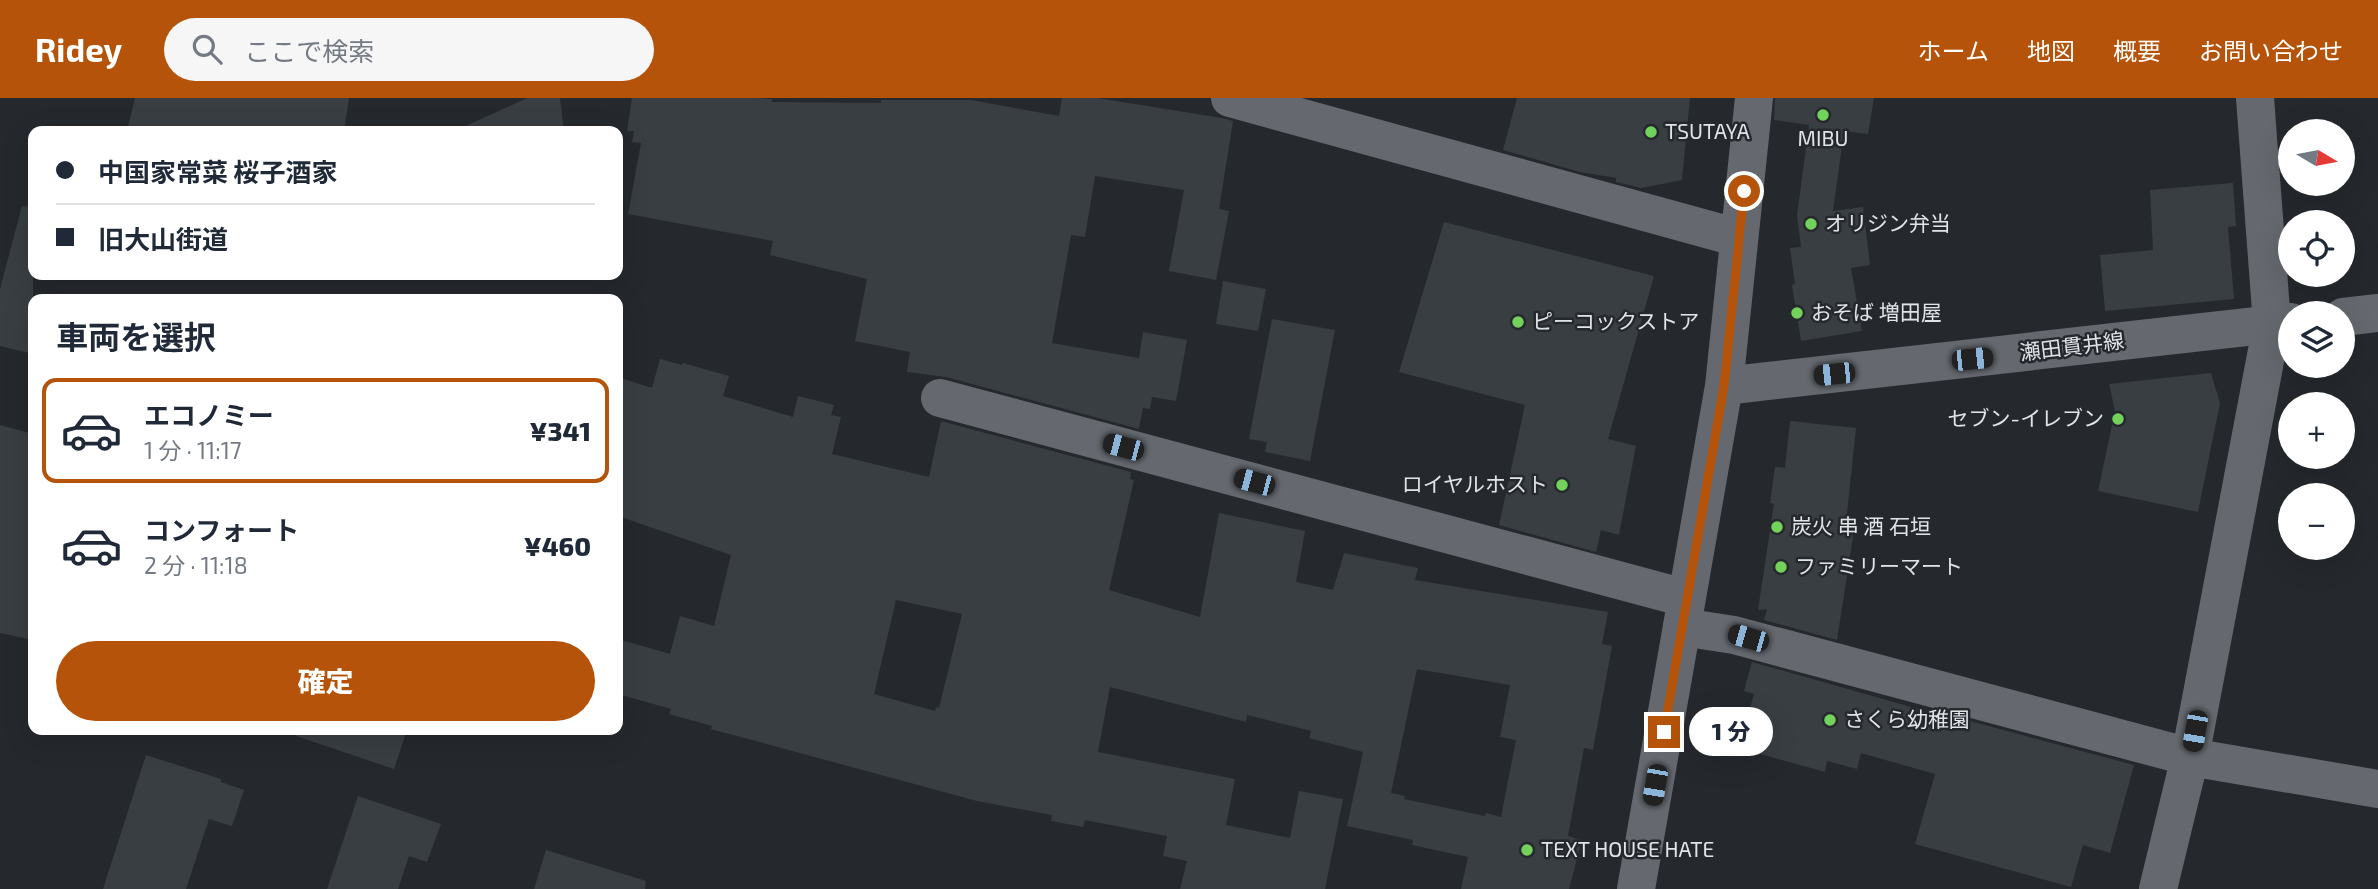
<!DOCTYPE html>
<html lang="ja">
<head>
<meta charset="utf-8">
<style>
  body { margin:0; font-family:"Exo 2","Noto Sans JP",sans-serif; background:#f6f6f7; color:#1f2937; height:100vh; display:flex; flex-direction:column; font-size:26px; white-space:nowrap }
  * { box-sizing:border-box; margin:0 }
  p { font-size:23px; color:#747a83 }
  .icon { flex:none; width:38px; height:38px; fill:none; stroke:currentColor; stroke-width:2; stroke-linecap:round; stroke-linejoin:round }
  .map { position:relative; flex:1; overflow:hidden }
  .panel { position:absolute; left:28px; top:196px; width:595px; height:441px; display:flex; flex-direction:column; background:#fff; border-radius:14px; box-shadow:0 7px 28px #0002 }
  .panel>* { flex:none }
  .hud { position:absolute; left:28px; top:28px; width:595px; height:154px; border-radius:14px; box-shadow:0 7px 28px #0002; display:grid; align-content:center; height:154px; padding:0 28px; background:#fff }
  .needle { width:46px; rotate:100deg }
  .tools { position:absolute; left:2278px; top:21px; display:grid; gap:14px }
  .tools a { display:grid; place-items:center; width:77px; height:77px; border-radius:50%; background:#fff; box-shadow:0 7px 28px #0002; font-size:35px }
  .end { position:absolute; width:32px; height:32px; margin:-16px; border:9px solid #b45309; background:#fff; box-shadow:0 0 0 4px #fff }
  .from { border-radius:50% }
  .bubble { position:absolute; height:49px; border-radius:24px; background:#fff; box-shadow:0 7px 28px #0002; font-size:23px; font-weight:800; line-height:49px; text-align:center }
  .car { position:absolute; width:21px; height:42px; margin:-21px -10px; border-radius:9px; box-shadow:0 0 5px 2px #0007; background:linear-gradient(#222 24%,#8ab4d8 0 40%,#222 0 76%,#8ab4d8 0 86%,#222 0) }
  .hud b { display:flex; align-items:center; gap:24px; height:66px; font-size:26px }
  .hud b+b { border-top:2px solid #e0e1e3 }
  .hud i { width:18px; height:18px; background:#1f2937 }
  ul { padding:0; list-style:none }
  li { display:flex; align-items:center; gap:21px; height:105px; margin:0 14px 10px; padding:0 14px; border:4px solid transparent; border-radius:14px }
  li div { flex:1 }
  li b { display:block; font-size:26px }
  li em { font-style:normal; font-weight:800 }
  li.on { border-color:#b45309 }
  li>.icon { width:63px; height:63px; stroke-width:1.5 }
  h2 { padding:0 28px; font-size:32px; line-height:84px }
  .button { display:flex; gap:14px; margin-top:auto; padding:14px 28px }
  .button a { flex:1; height:80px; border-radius:42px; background:#b45309; color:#fff; font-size:28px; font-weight:800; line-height:80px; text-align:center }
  header { display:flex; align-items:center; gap:42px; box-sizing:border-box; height:98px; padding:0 35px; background:#b45309; color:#fff }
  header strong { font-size:33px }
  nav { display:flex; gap:38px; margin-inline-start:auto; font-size:24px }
  .search { width:490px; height:63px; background:#f6f6f7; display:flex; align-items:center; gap:18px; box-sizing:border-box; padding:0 24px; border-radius:38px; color:#747a83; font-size:26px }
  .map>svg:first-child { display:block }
  .building { fill:#393e43; fill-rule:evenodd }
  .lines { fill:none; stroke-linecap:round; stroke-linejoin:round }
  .street { stroke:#65696f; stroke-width:38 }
  .secondary { stroke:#65696f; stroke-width:38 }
  .route { stroke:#b45309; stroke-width:9 }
  .poi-dot { fill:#73d25c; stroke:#25292e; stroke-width:2.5 }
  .labels { text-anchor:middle; stroke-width:5; stroke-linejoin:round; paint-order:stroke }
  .poi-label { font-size:21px; fill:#e1e4e7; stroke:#25292e; text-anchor:start }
  .street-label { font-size:21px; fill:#e1e4e7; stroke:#25292e }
</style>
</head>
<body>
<header>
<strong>Ridey</strong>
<div class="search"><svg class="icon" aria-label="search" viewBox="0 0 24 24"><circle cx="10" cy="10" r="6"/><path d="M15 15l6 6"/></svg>ここで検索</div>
<nav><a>ホーム</a><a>地図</a><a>概要</a><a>お問い合わせ</a></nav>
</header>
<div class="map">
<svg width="2378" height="791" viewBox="0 0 2378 791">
  <rect width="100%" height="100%" fill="#25292e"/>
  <!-- building -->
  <path class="building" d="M135,0h214l-5,33h-217z
    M527,0h33l4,33h-109z
    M632,0h123l17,1v3l109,1v-3h90l88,16 3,-18h35l125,20 11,3 -14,88 10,2 -13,69 -47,-9 15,-81 -89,-14 -10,61 -14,-2 -19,108 87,15 4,-26 44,8 -11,61 -24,-4 -2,12 -7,-1 -4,21 -193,-52 -39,-5 3,-20 -55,-11 12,-62 -97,-24 3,-14 -145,-27 13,-71 -9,-1 2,-11h-7z
    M1517,0h173l-8,82 -41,8 -25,-6v-4l-36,-6 -77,-22z
    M1775,0h99l-6,36 -24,-3 -11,80 30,-4 7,58 -19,3 11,63 -61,10 -9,-56 3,-1 -5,-36 11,-1 -4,-32 12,-90 -35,-5z
    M2233,85l3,43 -8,1 6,72 -129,12 -5,-56 53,-5 -3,-60z
    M22,108l11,1v147l-33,-8v-57z
    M1444,124l210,54 -46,163 28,7 -17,89 -18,-5 -5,22 -97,-27 26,-120 -126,-33z
    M1223,183l43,8 -8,42 -42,-7z
    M1272,221l63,11 -25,131 -45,-9 2,-10 -18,-3z
    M660,261l22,6 1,-2 46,13 -6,20 70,21 5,-21 36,9 -3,10 10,2 -9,37 97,23 12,-56 190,51 -1,7 4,1 -25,110 91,27 19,-104 86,18 -9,51 37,8 11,-37 74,15 -3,12 193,32 -6,32 10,2 -19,104 -9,-2 -16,88 14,4 -13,49h-108l7,-32 -56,-12 1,-5 -66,-14 16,-74 -54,-14 2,-7 -64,-16 -1,7 -136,-35 -12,65 137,27 -9,46 64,13 9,-47 44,8 -18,90h-145l7,-28 -24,-5 4,-20 -82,-16 -2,7 -32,-6 1,-6 -75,-14 -266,-72 1,-3 -43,-12 2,-5 -53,-15v-55l52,15 10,-38 34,10 17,-71 -113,-39v-139l34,11zM896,502l66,14 -23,94 -3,-1 -1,4 -61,-17zM1417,571l93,16 -10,52 16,3 -15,77 -15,-4 -1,3 -81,-17 1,-3 -14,-3z
    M2211,275l9,30 -22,109 -100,-21 17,-80 -6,-27z
    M1790,323l66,7 -10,95 9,1 -18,116 -73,-20 3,-11 -9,1 16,-106 -4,-1 5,-36 10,1z
    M0,327l33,9v206l-33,-7z
    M1752,564l198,56 1,-2 183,49 -24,88 -27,-8 -12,42 -156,-43 20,-70 -74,-21 -4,16 -30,-8 -2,11 -86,-24 15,-54 -10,-3z
    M297,632h110l-13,39 -98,-33z
    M146,657l75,24v3l23,8 -12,36 -23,-7 -23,70h-83z
    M358,698l83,28 -14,38 -18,-6 -11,33h-71z
    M546,752l100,31 -1,8h-111z"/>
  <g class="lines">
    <!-- street -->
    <path class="street" d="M1230,0l509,140
      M940,300l745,200
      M1682,529l52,8 456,122 188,32
      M2158,791l32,-132 82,-433 -17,-226"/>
    <!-- secondary -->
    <path class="secondary" d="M2343,219l35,-4
      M1724,288l567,-64
      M1636,791l88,-503 30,-288"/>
  </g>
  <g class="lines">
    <!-- route -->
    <path class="route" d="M1664,634l60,-346 20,-195"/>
  </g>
  <!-- markers -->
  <g class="poi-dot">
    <circle cx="1823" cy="17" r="7"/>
    <circle cx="1651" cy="34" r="7"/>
    <circle cx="1811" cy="126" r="7"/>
    <circle cx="1797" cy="215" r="7"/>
    <circle cx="1518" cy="224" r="7"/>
    <circle cx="2118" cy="321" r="7"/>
    <circle cx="1562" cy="387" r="7"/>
    <circle cx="1777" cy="429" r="7"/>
    <circle cx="1781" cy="469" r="7"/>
    <circle cx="1830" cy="622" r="7"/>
    <circle cx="1527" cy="752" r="7"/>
  </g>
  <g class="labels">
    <!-- poi labels -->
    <g class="poi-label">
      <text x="1665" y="41">TSUTAYA</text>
      <text x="1823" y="48" text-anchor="middle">MIBU</text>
      <text x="1825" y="133">オリジン弁当</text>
      <text x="1811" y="222">おそば 増田屋</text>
      <text x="1532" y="231">ピーコックストア</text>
      <text x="2104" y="328" text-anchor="end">セブン-イレブン</text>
      <text x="1548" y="394" text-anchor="end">ロイヤルホスト</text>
      <text x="1791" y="436">炭火 串 酒 石垣</text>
      <text x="1795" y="476">ファミリーマート</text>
      <text x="1844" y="629">さくら幼稚園</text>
      <text x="1541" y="759">TEXT HOUSE HATE</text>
    </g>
    <!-- street labels -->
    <g class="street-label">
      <text transform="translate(2072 249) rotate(-7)" y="7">瀬田貫井線</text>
    </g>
  </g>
</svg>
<div class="tools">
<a><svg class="needle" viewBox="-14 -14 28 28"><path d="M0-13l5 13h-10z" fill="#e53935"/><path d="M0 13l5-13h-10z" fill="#747a83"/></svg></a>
<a><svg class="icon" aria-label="locate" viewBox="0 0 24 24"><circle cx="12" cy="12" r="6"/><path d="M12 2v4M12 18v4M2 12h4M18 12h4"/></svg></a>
<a><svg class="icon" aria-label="layers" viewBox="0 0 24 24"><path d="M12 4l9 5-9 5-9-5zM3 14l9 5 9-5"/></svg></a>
<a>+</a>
<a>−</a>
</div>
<i class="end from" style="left:1744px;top:93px"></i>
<i class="end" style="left:1664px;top:634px"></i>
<div class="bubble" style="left:1689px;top:609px;width:84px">1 分</div>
<i class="car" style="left:1972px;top:261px;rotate:84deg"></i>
<i class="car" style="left:1834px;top:276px;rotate:264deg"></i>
<i class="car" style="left:1123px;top:349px;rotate:285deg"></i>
<i class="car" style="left:1254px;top:384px;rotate:285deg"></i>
<i class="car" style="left:1748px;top:540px;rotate:286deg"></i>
<i class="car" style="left:2195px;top:633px;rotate:190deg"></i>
<i class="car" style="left:1655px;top:687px;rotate:190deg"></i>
<div class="hud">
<b><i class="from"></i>中国家常菜 桜子酒家</b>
<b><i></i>旧大山街道</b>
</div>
<section class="panel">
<h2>車両を選択</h2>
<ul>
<li class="on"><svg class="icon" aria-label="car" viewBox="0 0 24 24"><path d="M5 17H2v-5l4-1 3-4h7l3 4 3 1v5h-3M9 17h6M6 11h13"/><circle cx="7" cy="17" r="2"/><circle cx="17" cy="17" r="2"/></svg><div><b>エコノミー</b><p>1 分 · 11:17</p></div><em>¥341</em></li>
<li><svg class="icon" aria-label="car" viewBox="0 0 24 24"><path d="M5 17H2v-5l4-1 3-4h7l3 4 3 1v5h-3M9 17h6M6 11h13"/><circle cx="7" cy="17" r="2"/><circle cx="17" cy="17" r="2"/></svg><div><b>コンフォート</b><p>2 分 · 11:18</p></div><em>¥460</em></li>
</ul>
<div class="button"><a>確定</a></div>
</section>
</div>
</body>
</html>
